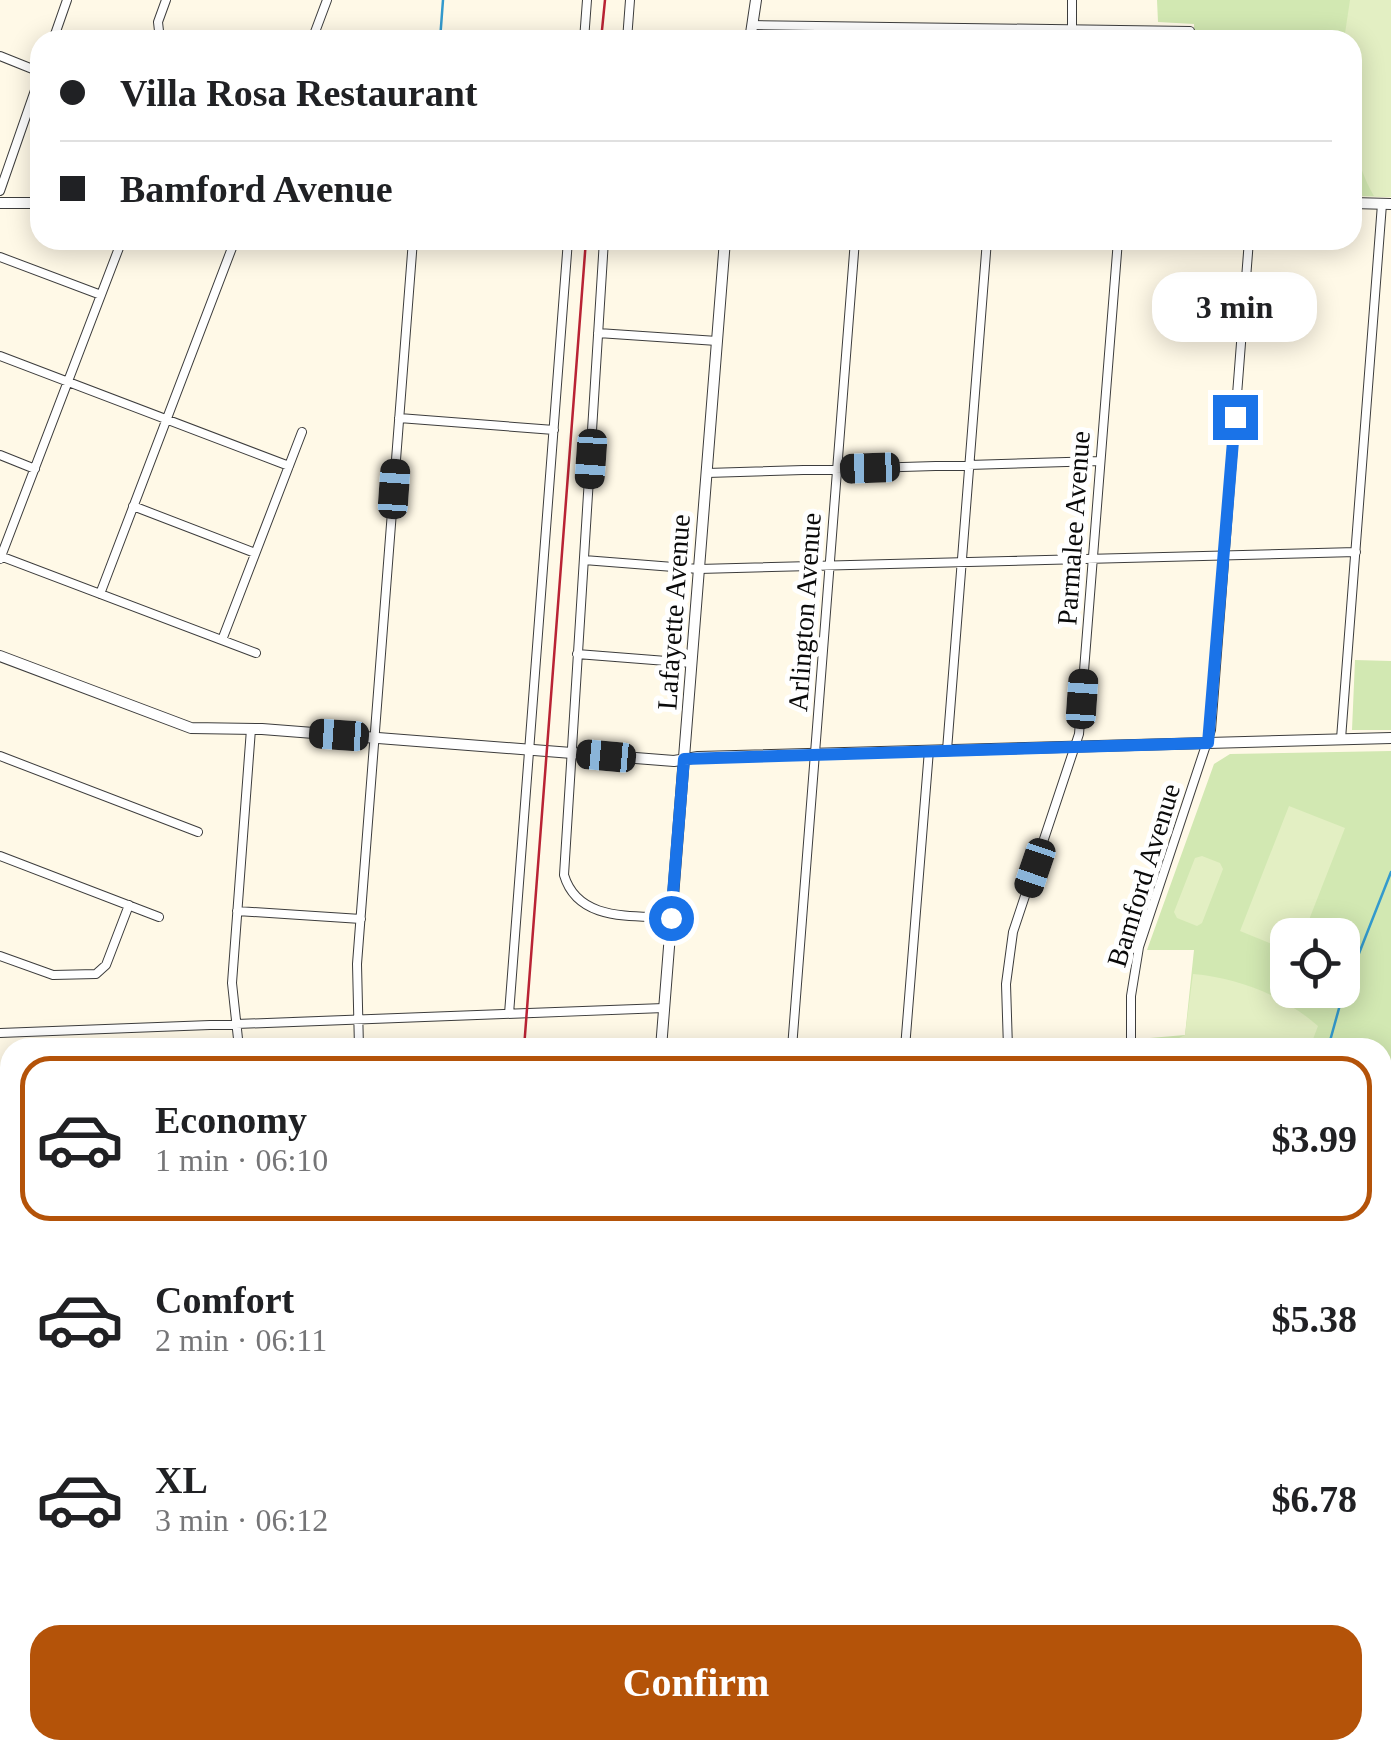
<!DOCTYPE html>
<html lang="en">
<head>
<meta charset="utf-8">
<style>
  body { margin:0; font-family:"Times New Roman",serif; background:#f2f2f2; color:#202124; height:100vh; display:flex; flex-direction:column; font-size:38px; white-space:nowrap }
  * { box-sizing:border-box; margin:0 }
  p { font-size:32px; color:#757577 }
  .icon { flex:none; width:55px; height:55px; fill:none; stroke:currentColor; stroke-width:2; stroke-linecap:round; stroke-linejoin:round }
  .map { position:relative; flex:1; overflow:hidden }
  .side { position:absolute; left:0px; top:1038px; width:1392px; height:722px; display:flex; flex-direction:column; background:#fff; border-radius:30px 30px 0 0; box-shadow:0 5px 25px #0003 }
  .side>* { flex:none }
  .top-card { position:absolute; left:30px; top:30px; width:1332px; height:220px; border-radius:30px; box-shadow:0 5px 25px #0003; display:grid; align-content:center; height:220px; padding:0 30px; background:#fff }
  .tools { position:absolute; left:1270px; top:918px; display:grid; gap:20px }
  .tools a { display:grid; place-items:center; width:90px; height:90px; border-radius:20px; background:#fff; box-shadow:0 5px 25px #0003; font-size:50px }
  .end { position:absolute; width:45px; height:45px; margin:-22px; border:12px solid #1a73e8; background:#fff; box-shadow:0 0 0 5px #fff }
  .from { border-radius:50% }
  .bubble { position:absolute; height:70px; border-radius:30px; background:#fff; box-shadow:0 5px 25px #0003; font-size:32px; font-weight:600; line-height:70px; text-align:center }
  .car { position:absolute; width:30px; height:60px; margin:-30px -15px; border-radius:12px; box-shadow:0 0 8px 2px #0007; background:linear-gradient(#222 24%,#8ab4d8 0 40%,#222 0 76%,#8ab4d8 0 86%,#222 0) }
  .top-card b { display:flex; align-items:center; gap:35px; height:95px; font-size:38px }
  .top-card b+b { border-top:2px solid #e0e0e0 }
  .top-card i { width:25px; height:25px; background:#202124 }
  ul { padding:18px 0 0; list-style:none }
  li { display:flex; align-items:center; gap:30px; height:165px; margin:0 20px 15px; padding:0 10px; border:5px solid transparent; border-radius:30px }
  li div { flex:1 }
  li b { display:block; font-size:38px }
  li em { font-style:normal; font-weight:600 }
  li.selected { border-color:#b45309 }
  li>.icon { width:90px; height:90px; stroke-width:1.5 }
  .button { display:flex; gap:20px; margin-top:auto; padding:20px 30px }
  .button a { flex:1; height:115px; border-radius:30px; background:#b45309; color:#fff; font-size:40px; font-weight:600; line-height:115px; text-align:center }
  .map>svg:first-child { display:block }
  .industrial { fill:#e7dde9 }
  .green { fill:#d2e8b2; fill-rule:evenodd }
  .pitch { fill:#e3efc3 }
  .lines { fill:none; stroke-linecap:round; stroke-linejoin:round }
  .stream { stroke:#339acd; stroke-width:2.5 }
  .minor-casing { stroke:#3d3d3d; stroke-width:10 }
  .tertiary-casing { stroke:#3d3d3d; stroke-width:12 }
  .primary-casing { stroke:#1b1b1b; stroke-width:15 }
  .minor { stroke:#fff; stroke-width:8 }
  .tertiary { stroke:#fff; stroke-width:10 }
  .primary { stroke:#f9c85c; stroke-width:12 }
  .rail { stroke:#b92334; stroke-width:2.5 }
  .route { stroke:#1a73e8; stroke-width:12 }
  .labels { text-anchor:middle; stroke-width:10; stroke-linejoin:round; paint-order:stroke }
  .street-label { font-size:28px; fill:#0a0a0a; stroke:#fff }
</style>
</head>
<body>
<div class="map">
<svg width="1391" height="1759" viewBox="0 0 1391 1759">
  <rect width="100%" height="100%" fill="#fff9e7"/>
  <!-- industrial -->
  <path class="industrial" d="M249,1750h225l-1,9h-223z"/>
  <!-- green -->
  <path class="green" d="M1157,0h234v197l-38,-1 -1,-156h-158v-16l-36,-2z
    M1355,660l36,1v69h-39z
    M1391,751v369l-8,24 -1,-96h-244v-9l47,-4 9,-85h-47l67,-186 16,-10zM1288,935h54v55h-54z"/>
  <!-- pitch -->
  <path class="pitch" d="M1350,0h41v197l-17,-1c-28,-47 -22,-103 -22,-156h-8z
    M1289,806l56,22 -42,107h-15l-1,15 -47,-19z
    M1202,856l18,7 3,6 -21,54 -5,3 -20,-8 -3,-6 21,-54z
    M1193,974c46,4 91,22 125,52l-8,21h-149l24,-12z"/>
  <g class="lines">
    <!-- stream -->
    <path class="stream" d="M440,40l3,-40
      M1328,1048l15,-54 48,-122
      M1111,1750l1,9"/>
    <!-- minor casing -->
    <g class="minor-casing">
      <path id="minor" d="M752,25l438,6
        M1072,28v-28
        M53,40l14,-40
        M160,40l-2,-18 8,-22
        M312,40l15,-40
        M584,40l3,-40
        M627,40l3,-40
        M0,56l40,16
        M0,191l40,-115
        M604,240l-40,635c14,47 68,40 107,43
        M0,257l101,38
        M598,333l119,8
        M0,356l289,110
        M399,418l155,12
        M0,455l35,14
        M707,473l393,-12
        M133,506l122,47
        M0,556l256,97
        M0,559l122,-319
        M584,560l115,9 657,-17
        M100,594l135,-354
        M222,640l80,-208
        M577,654l115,9
        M1341,739l41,-535
        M947,750l40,-510
        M0,756l198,76
        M0,856l159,61
        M237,911l124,8
        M0,956l53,19 43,-1 10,-9 23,-60
        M509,1014l59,-774
        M0,1033l664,-25
        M239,1048l-7,-65 19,-254
        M359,1048l-2,-84 56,-724
        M792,1048l63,-808
        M905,1048l24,-298
        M1008,1048l-2,-64 7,-52 66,-198 39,-494
        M1131,1048v-52l8,-49 72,-217 38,-490
        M0,1128h10
        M0,1261l10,-1
        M0,1340h10
        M1382,1391l9,3
        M1382,1486l9,-24
        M0,1529l10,-1
        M0,1740h10
        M57,1750v9
        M150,1750v9
        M243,1750l1,9
        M767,1750v9
        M898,1750v9
        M1028,1750l1,9
        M529,1759l2,-9
        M1281,1759l4,-9"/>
    </g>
    <!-- tertiary casing -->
    <g class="tertiary-casing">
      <path id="tertiary" d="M750,40l6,-40
        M0,203h40
        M1352,203l39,1
        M0,656l191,72 71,1 412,32 24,-4 693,-19
        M661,1048l64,-808
        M1382,1544l9,12
        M612,1750v9"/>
    </g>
    <!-- primary casing -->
    <g class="primary-casing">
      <path id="primary" d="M1382,1161l9,-24
        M1171,1759l3,-9"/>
    </g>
    <!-- minor -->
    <use href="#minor" class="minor"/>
    <!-- tertiary -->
    <use href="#tertiary" class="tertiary"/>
    <!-- primary -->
    <use href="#primary" class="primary"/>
    <!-- rail -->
    <path class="rail" d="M601,40l4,-40
      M524,1048l62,-808
      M406,1759l2,-9"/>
  </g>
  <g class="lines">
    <!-- route -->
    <path class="route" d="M671,918l13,-159 524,-16 27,-326"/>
  </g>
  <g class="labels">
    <!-- street labels -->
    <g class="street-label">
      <text transform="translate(1073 528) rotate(-86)" y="10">Parmalee Avenue</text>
      <text transform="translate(673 612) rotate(-86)" y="10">Lafayette Avenue</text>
      <text transform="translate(804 612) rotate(-86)" y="10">Arlington Avenue</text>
      <text transform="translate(1143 875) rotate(-73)" y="10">Bamford Avenue</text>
    </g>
  </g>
</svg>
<div class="tools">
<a><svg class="icon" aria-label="locate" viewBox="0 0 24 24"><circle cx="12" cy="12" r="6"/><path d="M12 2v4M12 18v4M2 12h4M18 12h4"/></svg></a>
</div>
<i class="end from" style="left:671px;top:918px"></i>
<i class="end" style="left:1235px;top:417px"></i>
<div class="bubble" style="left:1152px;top:272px;width:165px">3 min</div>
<i class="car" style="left:591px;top:459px;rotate:184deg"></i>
<i class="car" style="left:870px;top:468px;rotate:268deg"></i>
<i class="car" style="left:394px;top:489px;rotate:4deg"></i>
<i class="car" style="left:1082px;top:699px;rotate:4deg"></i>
<i class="car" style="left:339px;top:735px;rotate:274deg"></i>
<i class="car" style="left:606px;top:756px;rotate:275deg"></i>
<i class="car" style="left:1035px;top:868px;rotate:199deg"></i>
<div class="top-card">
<b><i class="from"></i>Villa Rosa Restaurant</b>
<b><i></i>Bamford Avenue</b>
</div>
<section class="side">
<ul>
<li class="selected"><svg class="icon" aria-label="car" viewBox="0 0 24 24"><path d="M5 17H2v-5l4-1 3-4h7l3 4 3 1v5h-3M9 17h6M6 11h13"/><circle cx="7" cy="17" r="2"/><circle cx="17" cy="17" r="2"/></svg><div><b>Economy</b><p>1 min · 06:10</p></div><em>$3.99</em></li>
<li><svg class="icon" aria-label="car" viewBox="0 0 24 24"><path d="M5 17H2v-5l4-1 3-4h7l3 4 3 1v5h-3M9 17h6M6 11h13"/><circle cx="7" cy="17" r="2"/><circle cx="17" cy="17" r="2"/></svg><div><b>Comfort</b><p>2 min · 06:11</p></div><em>$5.38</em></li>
<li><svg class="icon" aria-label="car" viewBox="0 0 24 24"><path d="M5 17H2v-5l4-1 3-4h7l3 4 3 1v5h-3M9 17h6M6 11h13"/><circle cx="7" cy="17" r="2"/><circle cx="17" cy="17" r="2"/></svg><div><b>XL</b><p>3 min · 06:12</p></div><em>$6.78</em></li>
</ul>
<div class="button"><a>Confirm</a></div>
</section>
</div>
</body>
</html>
